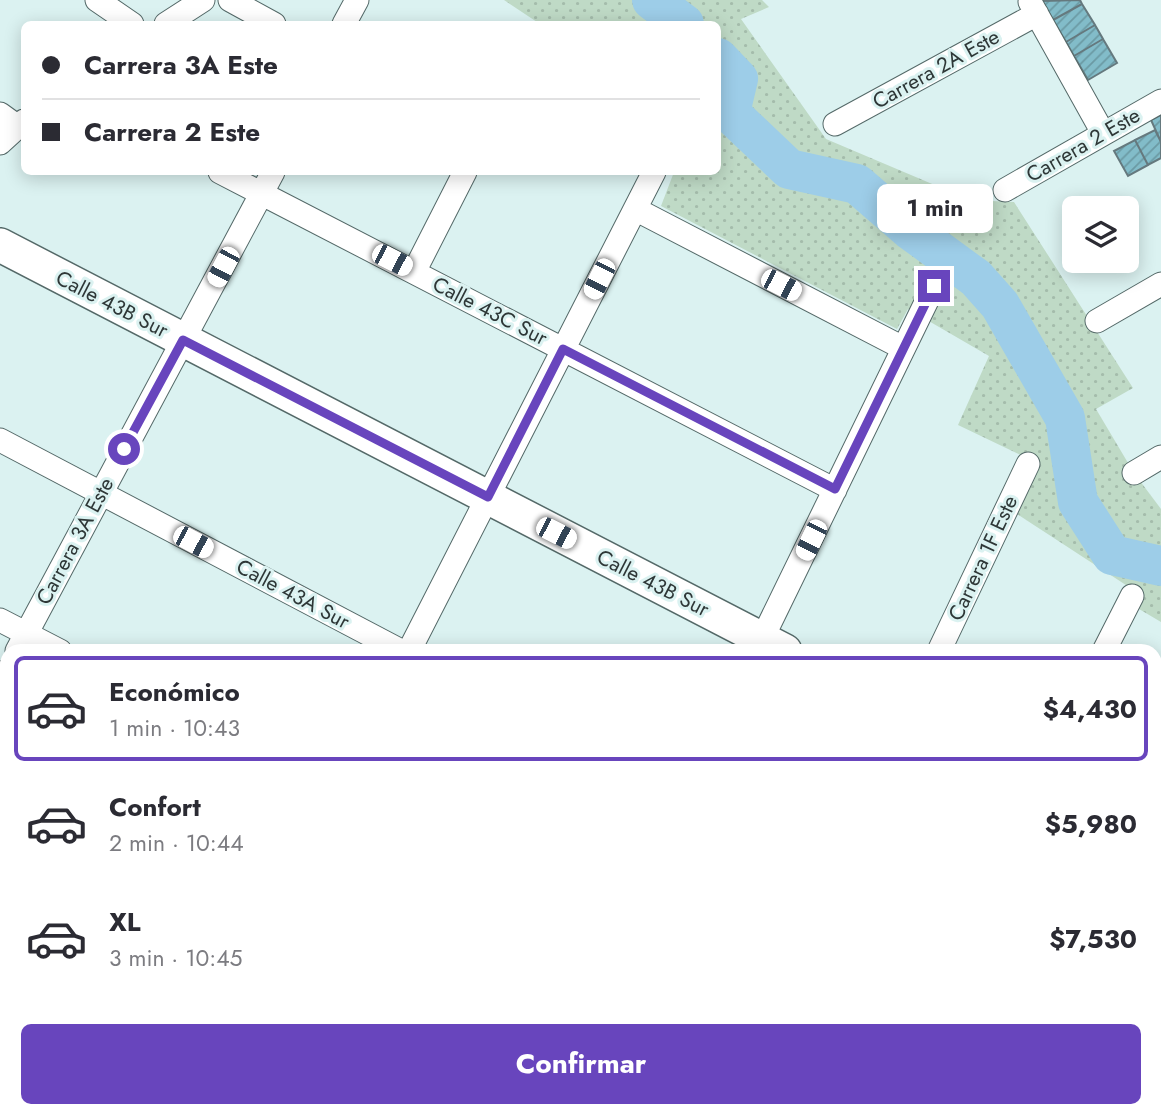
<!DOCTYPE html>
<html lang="es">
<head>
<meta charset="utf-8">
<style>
  body { margin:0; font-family:Jost,sans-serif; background:#f7f7f7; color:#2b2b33; height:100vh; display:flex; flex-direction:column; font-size:26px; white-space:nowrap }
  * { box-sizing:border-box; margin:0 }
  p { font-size:23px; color:#7c7c81 }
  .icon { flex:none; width:38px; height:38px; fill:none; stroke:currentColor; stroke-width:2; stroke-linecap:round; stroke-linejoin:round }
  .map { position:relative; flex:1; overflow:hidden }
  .sheet { position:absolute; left:0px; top:644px; width:1162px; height:474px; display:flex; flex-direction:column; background:#fff; border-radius:21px 21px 0 0; box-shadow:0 4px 18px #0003 }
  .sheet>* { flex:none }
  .hud { position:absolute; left:21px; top:21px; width:700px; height:154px; border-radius:10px; box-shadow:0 4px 18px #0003; display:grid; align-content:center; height:154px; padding:0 21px; background:#fff }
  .tools { position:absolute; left:1062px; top:196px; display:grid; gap:14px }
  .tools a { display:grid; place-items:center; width:77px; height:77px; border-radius:10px; background:#fff; box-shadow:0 4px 18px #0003; font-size:35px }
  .end { position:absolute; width:32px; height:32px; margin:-16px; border:9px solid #6845bd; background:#fff; box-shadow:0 0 0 4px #fff }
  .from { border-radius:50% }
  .bubble { position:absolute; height:49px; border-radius:10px; background:#fff; box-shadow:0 4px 18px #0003; font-size:23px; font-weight:700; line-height:49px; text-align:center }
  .car { position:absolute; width:21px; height:42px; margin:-21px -10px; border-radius:9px; box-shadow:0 0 5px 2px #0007; background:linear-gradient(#fff 24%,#345 0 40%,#fff 0 76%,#345 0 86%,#fff 0) }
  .hud b { display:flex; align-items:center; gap:24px; height:66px; font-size:26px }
  .hud b+b { border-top:2px solid #e1e1e2 }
  .hud i { width:18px; height:18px; background:#2b2b33 }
  ul { padding:12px 0 0; list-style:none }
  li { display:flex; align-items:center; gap:21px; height:105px; margin:0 14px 10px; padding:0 7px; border:4px solid transparent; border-radius:10px }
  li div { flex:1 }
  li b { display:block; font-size:26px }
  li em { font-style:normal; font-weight:700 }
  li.current { border-color:#6845bd }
  li>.icon { width:63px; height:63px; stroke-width:1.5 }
  .cta { display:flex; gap:14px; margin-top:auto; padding:14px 21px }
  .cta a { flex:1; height:80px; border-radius:10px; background:#6845bd; color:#fff; font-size:28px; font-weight:700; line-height:80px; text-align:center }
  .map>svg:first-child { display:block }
  .grass { fill:url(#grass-dots) }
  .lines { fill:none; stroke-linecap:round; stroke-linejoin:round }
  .river { stroke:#9dcde8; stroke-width:40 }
  .building { fill:url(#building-hatch); stroke:#65797e; stroke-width:2 }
  .street-casing { stroke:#546968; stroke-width:25 }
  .secondary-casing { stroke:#546968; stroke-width:36 }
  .street { stroke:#fff; stroke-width:23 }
  .secondary { stroke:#fff; stroke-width:33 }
  .route { stroke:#6845bd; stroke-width:9 }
  .labels { text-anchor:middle; stroke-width:6; stroke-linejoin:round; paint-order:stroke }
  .street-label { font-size:21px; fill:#2e3737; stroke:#dbf2f1 }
</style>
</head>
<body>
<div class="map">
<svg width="1161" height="1118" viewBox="0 0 1161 1118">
  <defs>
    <pattern id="grass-dots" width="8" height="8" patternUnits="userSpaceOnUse" patternTransform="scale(1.75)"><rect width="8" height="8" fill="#bfdac6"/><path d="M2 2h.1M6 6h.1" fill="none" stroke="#a4bcab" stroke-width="1.8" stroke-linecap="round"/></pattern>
    <pattern id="building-hatch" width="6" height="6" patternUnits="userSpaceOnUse" patternTransform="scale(1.75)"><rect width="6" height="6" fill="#82bcc9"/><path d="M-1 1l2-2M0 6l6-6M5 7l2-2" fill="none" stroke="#6b9aa4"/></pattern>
  </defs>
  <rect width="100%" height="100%" fill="#dbf2f1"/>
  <!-- grass -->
  <path class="grass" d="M504,0h258l7,7 -28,12 85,120 144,61 44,2 119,186 -37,21 38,64 27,36v113l-22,-13 -7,-20 -115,-75 18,-52 -77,-37 31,-69 -81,-47 -11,20 -236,-123 13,-34h44v-148h-178z
    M747,1111h104l-2,7h-89z
    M892,1111h164l16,7h-182z"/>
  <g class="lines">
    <!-- river -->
    <path class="river" d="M652,0l32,24
      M718,58l20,21 -8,34 59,56 68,15 52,45 67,49 24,27 65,113 13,84 34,53 49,11"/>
  </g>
  <!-- building -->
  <path class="building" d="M1080,0l2,4 -29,16 -11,-19z
    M1082,4l13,21 -29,17 -13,-22z
    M1095,25l8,14 -29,17 -8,-14z
    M1103,39l14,24 -29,17 -14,-24z
    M1161,115v27l-10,-22z
    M1155,130l6,12v16l-13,7 -13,-25z
    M1135,140l13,25 -20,11 -14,-25z"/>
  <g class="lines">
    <!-- street casing -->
    <g class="street-casing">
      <path id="street" d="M97,0l35,24
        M230,0l44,24
        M1030,2l73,131
        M166,24l37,-24
        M344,24l13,-24
        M0,114l18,13
        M835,124l202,-110
        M0,143l24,-22
        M220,172l615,318
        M1005,190l156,-89
        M635,209l268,139
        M414,272l51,-100
        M1097,321l64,-37
        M0,440l401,211
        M1134,473l27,-16
        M0,620l60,31
        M762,639l172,-353
        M17,651l256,-479
        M409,651l245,-479
        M939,651l89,-187
        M1104,651l28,-55
        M0,686l7,-15
        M0,738l7,4
        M0,858l7,3
        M1155,1011l6,2
        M0,1070l7,3
        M71,1111l8,7
        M1078,1111l14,7
        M166,1118l5,-7
        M340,1118l3,-7
        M704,1118l4,-7
        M871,1118l3,-7"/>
    </g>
    <!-- secondary casing -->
    <g class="secondary-casing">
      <path id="secondary" d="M0,245l785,406
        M1155,843l6,3
        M522,1118l3,-7"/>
    </g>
    <!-- street -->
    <use href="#street" class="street"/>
    <!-- secondary -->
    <use href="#secondary" class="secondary"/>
  </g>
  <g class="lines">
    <!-- route -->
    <path class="route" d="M124,449l59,-109 305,157 75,-148 272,140 99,-203"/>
  </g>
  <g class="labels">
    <!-- street labels -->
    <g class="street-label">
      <text transform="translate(936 69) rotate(-29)" y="7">Carrera 2A Este</text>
      <text transform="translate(1083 145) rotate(-30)" y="7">Carrera 2 Este</text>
      <text transform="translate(112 304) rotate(27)" y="7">Calle 43B Sur</text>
      <text transform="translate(490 311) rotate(27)" y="7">Calle 43C Sur</text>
      <text transform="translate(75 541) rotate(-62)" y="7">Carrera 3A Este</text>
      <text transform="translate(983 558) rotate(-65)" y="7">Carrera 1F Este</text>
      <text transform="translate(653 583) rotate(27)" y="7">Calle 43B Sur</text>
      <text transform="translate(293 594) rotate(28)" y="7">Calle 43A Sur</text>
    </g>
  </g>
</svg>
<div class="tools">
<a><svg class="icon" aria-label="layers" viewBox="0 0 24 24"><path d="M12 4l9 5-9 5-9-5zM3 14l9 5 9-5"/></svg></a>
</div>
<i class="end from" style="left:124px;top:449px"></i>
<i class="end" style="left:934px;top:286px"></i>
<div class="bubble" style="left:877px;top:184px;width:116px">1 min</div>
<i class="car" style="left:392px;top:260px;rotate:117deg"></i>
<i class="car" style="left:223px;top:267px;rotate:208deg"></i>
<i class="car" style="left:599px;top:279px;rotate:207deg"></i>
<i class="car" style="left:781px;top:285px;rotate:117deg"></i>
<i class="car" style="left:556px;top:533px;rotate:117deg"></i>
<i class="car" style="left:811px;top:540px;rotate:206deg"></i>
<i class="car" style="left:193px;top:542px;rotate:118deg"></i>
<div class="hud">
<b><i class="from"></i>Carrera 3A Este</b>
<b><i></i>Carrera 2 Este</b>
</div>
<section class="sheet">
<ul>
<li class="current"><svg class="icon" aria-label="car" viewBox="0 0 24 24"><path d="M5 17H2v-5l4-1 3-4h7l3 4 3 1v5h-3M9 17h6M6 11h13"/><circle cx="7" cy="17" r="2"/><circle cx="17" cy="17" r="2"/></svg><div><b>Económico</b><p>1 min · 10:43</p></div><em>$4,430</em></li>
<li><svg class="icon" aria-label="car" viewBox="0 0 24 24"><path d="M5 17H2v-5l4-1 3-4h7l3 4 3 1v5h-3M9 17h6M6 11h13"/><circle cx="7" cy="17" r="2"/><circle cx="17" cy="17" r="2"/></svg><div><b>Confort</b><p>2 min · 10:44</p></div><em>$5,980</em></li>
<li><svg class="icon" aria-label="car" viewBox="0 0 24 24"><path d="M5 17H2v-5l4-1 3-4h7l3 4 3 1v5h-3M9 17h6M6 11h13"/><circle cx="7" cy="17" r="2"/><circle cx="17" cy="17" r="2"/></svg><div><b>XL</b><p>3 min · 10:45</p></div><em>$7,530</em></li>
</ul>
<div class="cta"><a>Confirmar</a></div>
</section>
</div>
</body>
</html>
